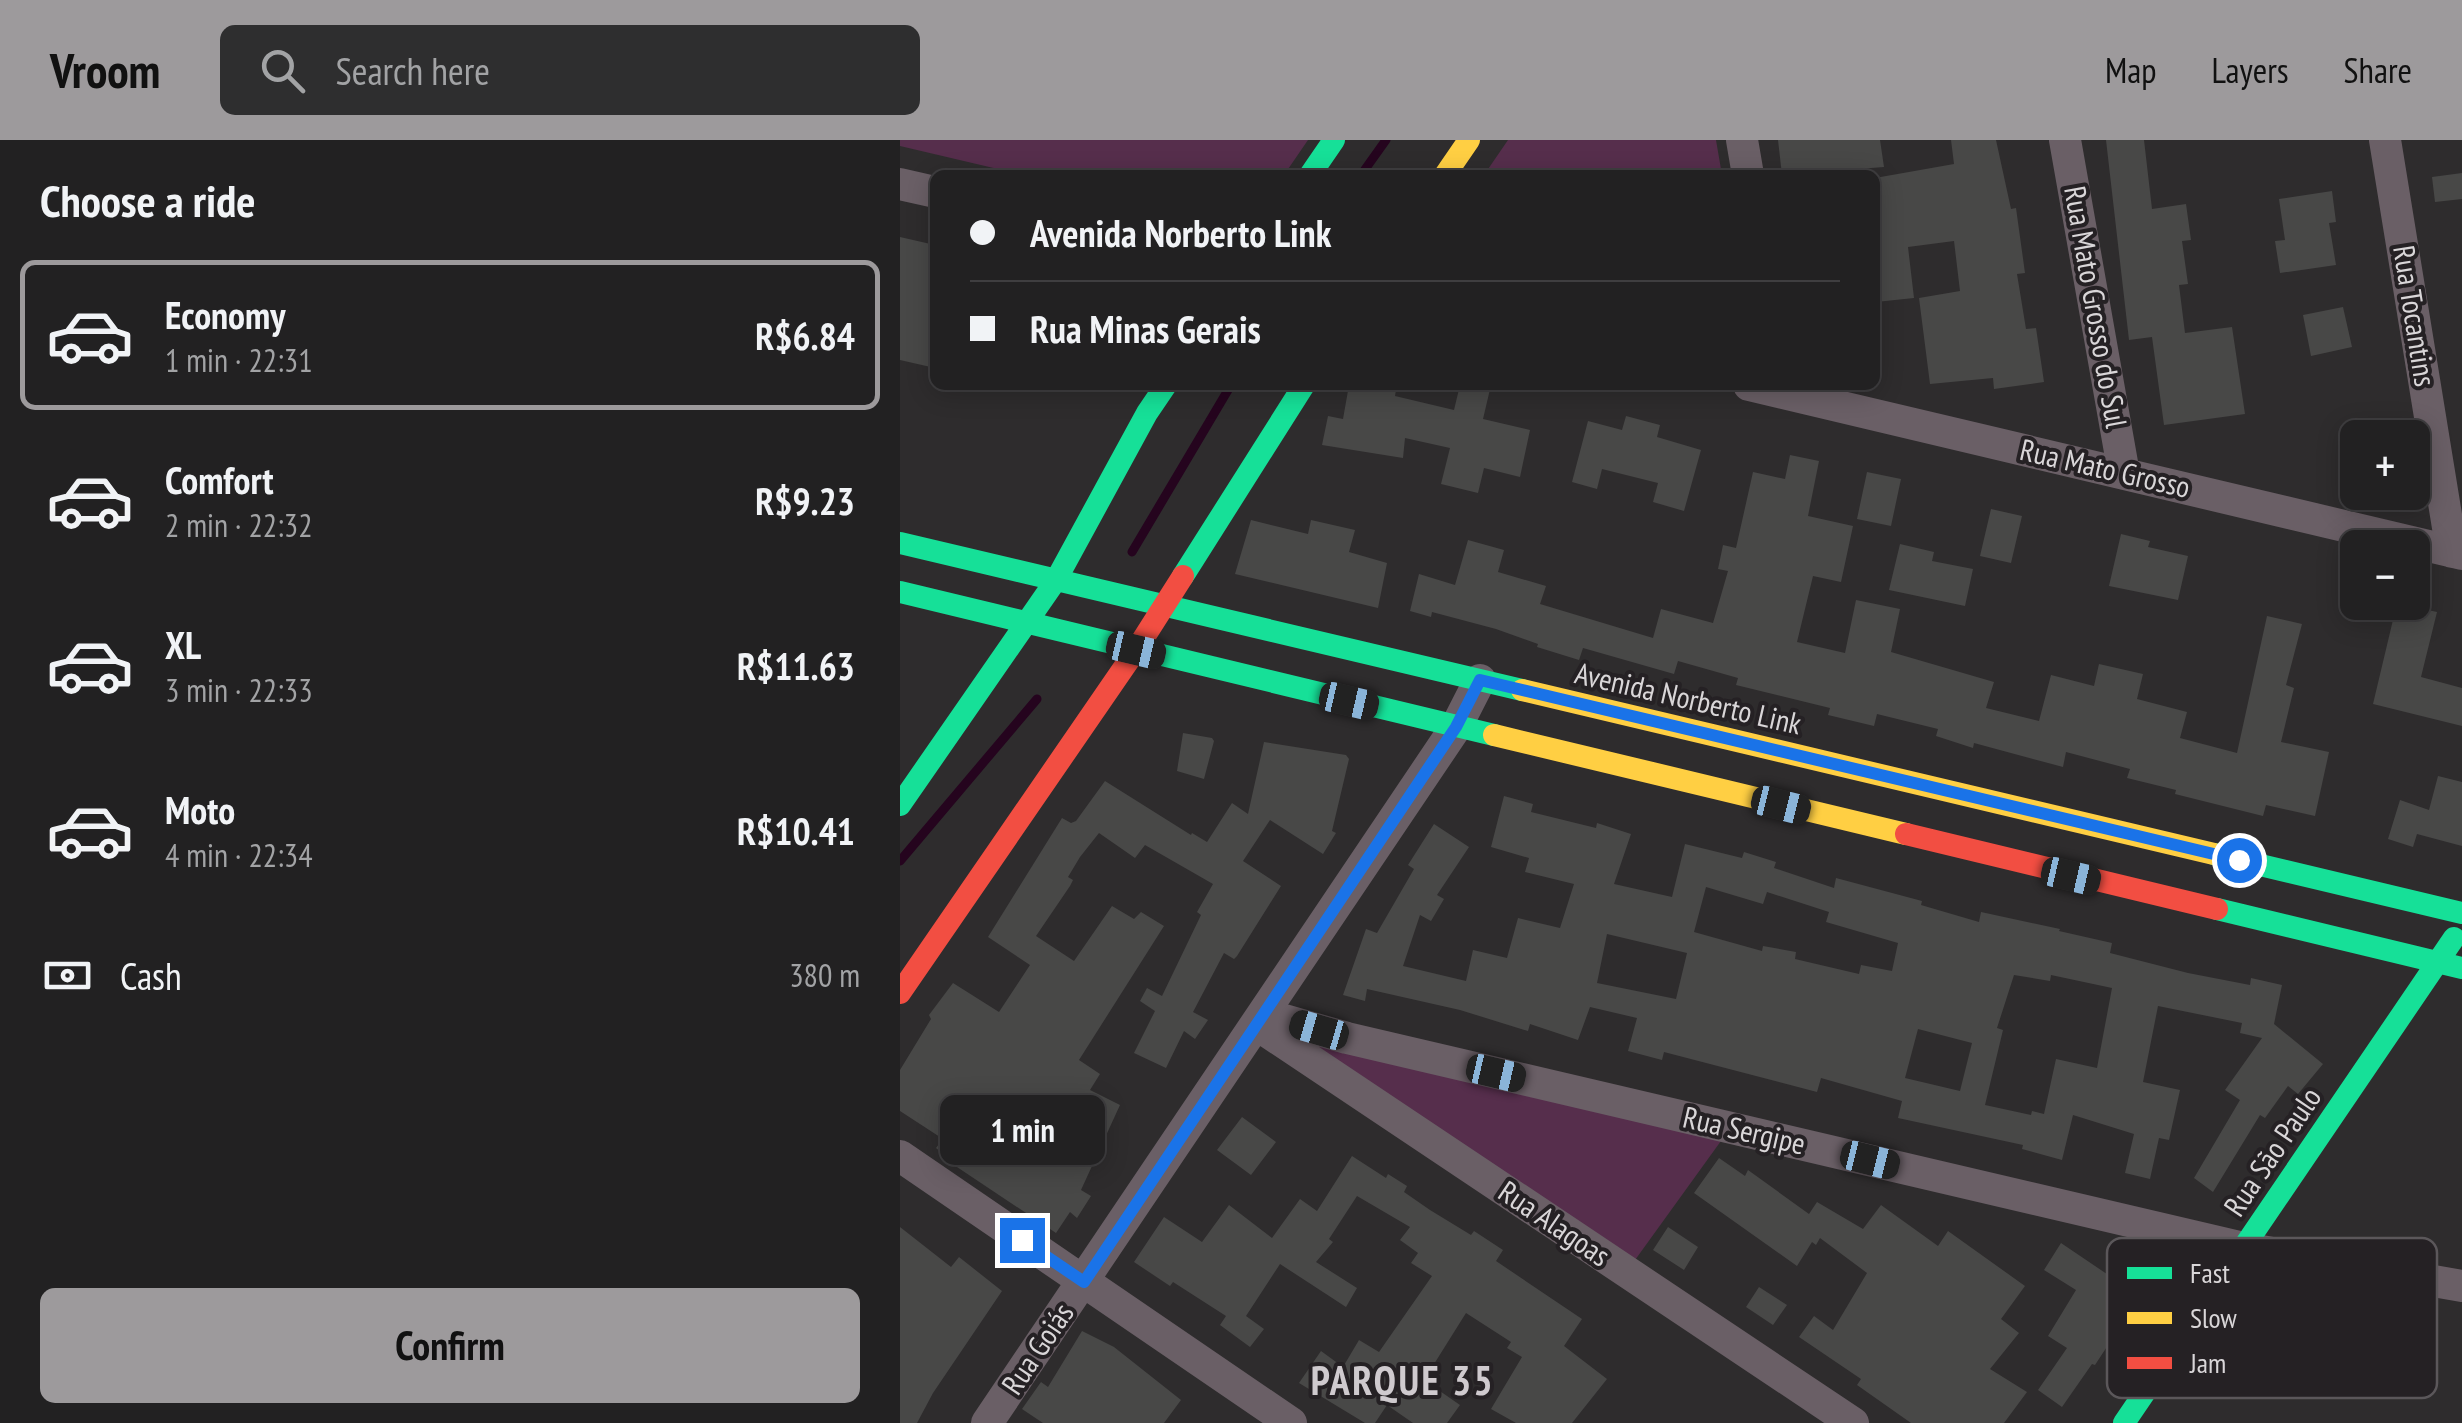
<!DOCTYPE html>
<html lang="en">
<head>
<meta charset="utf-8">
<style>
  body { margin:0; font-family:"PT Sans Narrow",sans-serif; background:#2e2e2f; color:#f1f3f6; height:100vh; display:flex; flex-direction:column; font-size:38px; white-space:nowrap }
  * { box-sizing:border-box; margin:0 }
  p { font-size:32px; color:#a2a3a5 }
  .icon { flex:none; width:55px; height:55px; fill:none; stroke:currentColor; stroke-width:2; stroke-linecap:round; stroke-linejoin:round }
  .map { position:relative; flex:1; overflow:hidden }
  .details { display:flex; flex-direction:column; background:#222122; width:900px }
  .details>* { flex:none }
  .banner { position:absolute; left:30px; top:30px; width:950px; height:220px; border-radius:15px; box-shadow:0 5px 25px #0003,0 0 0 2px #3f3e40; display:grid; align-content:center; height:220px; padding:0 40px; background:#222122 }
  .fabs { position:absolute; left:1440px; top:280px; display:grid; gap:20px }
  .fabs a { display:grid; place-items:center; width:90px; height:90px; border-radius:15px; background:#222122; box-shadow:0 5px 25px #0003,0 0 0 2px #3f3e40; font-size:50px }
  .end { position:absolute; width:45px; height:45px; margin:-22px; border:12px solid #1a73e8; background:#fff; box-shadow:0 0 0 5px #fff }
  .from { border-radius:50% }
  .bubble { position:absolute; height:70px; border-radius:15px; background:#222122; box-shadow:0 5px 25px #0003,0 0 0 2px #3f3e40; font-size:32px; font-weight:700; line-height:70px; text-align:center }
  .car { position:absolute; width:30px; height:60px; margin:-30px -15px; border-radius:12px; box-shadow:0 0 8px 2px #0007; background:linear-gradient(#222 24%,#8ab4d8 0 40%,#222 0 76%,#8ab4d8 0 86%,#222 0) }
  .banner b { display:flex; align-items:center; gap:35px; height:95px; font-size:38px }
  .banner b+b { border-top:2px solid #3f3e40 }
  .banner i { width:25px; height:25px; background:#f1f3f6 }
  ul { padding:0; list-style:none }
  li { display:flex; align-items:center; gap:30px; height:150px; margin:0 20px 15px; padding:0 20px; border:5px solid transparent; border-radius:15px }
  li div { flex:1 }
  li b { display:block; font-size:38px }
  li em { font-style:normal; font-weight:700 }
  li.active { border-color:#9d9a9c }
  li>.icon { width:90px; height:90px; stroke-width:1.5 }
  h2 { padding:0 40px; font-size:45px; line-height:120px }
  .pay { display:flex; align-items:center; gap:25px; height:110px; padding:0 40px; font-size:38px }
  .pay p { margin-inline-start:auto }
  .button { display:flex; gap:20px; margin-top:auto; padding:20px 40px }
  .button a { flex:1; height:115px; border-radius:15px; background:#9d9a9c; color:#111; font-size:40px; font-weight:700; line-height:115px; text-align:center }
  header { display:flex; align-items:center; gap:60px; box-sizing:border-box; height:140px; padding:0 50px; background:#9d9a9c; color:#111 }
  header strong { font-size:48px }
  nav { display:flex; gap:55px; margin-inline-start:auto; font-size:35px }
  .search { width:700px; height:90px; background:#2e2e2f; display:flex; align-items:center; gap:25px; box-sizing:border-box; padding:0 35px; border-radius:15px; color:#a2a3a5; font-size:38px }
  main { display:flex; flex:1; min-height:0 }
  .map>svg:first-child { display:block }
  .green { fill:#562e4c }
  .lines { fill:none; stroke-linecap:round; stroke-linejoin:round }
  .stream { stroke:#25041e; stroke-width:9 }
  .building { fill:#484847; fill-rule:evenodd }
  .street { stroke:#6a5f66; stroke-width:32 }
  .fast { stroke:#16e098; stroke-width:22 }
  .slow { stroke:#ffcf43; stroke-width:22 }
  .jam { stroke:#f24e42; stroke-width:22 }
  .route { stroke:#1a73e8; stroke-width:12 }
  .labels { text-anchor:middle; stroke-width:8; stroke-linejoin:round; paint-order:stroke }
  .street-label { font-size:30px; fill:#d9d6d8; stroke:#252124 }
  .district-label { font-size:40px; font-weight:bold; letter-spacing:2.5px; fill:#cfcace; stroke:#252124 }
  .key { fill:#252124; stroke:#5b575a; stroke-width:2.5 }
  .key-label { font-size:28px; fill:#d9d6d8 }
</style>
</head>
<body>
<header>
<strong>Vroom</strong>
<div class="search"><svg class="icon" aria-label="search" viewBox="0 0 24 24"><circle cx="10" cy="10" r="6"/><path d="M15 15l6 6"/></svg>Search here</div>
<nav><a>Map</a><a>Layers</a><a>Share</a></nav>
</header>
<main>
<section class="details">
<h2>Choose a ride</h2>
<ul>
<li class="active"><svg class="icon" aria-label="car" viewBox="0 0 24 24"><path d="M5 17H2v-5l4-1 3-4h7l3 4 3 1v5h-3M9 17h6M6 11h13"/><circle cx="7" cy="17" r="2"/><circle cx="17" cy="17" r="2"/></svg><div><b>Economy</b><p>1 min · 22:31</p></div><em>R$6.84</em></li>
<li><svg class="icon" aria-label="car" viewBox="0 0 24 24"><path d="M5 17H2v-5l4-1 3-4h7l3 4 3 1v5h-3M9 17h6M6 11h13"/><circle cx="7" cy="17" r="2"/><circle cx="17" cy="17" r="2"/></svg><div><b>Comfort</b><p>2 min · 22:32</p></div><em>R$9.23</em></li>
<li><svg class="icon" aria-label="car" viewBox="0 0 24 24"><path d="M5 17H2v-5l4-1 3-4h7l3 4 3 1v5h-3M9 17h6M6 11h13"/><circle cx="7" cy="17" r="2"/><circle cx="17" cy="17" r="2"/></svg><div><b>XL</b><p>3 min · 22:33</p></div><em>R$11.63</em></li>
<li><svg class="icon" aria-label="car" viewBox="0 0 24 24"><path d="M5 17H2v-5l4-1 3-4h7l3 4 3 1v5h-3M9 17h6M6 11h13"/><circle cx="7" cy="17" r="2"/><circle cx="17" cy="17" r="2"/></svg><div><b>Moto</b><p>4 min · 22:34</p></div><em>R$10.41</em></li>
</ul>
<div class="pay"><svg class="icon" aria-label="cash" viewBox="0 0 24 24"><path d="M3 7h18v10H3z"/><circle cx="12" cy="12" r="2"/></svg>Cash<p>380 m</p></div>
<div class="button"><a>Confirm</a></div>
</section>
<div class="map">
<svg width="1562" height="1283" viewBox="0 0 1562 1283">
  <rect width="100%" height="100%" fill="#2e2c2d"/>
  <!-- green -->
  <path class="green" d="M0,0h408l-24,35h-261l-123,-29z
    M608,0h208l6,35h-238z
    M381,894l445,100 -96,133z"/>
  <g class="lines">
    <!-- stream -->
    <path class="stream" d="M461,35l25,-35
      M232,412l99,-167
      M0,721l137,-162"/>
  </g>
  <!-- building -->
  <path class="building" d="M878,0h102l4,27 -102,8z
    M1051,0h45l15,69 5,-1 9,65 -8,1 9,55 10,-1 8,54 -50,7 -1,-11 -63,6 -11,-86 41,-7 -6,-50 -46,6 6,51 -38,4 -1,-35h3l-3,-89 79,-14z
    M1206,0h38l8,69 34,-5 5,36 -9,1 6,43 -9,1 6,48 47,-6 13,87 -81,11 -12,-88 -23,3z
    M1562,33v26l-27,3 -3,-25z
    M1432,51l4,31 -7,1 7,42 -56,8 -5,-32 10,-1 -6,-41z
    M0,97l35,8v123l-35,-8z
    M1443,167l9,40 -41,9 -8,-41z
    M449,245l47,5 -1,6 59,14 6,-25h31l-8,34 47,11 -10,47 -36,-9 -6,25 -37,-9 9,-36 -45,-10 -2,20 -81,-13 6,-29 15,3z
    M726,276l34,9 -3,12 44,13 -17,61 -31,-9 5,-19 -56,-14 -5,20 -25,-7 16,-61 34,9z
    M890,315l29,6 -11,55 45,10 -12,56 -28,-6 -16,66 48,11 11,-53 44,9 -9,43 103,30 -8,26 53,13 12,-46 43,11 5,-22 44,10 -6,25 50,13 -7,26 57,15 30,-137 35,8 -16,61 8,3 -13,54 48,10 -14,64 -49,-11 -3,11 -88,-22 1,-4 -49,-12 3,-9 -64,-17 -3,15 -89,-24 -1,5 -37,-12 2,-7 -61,-15 -3,12 -46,-11 2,-7 -94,-23 2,-7 -60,-17 -4,13 -91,-26 -4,12 -42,-13 1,-3 -42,-15 -64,-17 -1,5 -21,-6 9,-37 36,11 13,-45 36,10 -6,22 48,14 -6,18 113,34 8,-29 52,14 15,-52 -10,-2 5,-24 13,3 17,-76 32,7z
    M967,332l34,7 -10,47 -34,-7z
    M1091,369l31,7 -11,47 -31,-7z
    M351,380l57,14 3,-14 44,10 -6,22 38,11 -9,45 -143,-34z
    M1221,394l29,7 -2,6 40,9 -10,44 -69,-14z
    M1000,404l34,8 -2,9 41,8 -8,37 -76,-16z
    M1497,463l40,9 -16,65 41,11v38l-89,-22z
    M283,593l29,5 2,3 -10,38 -27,-8z
    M364,602l82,13 3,4 -17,72 4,2 -13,21 -53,-34 -27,41 38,25 -44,70 -3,3 -10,-6 -31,59 15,8 -13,19 -11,-8 -18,37 -32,-15 21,-42 -15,-10 7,-13 15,8 39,-81 -4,-3 16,-28 -68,-39 -10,13 -36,-25 -19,24 -12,20 5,3 -3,6 -34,50 38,25 38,-55 22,13 7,-7 23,14 -85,134 21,14 -10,16 30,15 -39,85 10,6 -14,22 -7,-6 -14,21 -117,-78 2,-3 -5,-4 7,-9 -43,-28v-41l31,-51 -2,-4 24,-32 46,29 31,-47 -42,-28 74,-119 9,5 5,-2 29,-40 86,54 1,-2 15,9 25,-39 16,11z
    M1538,636l24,6v64l-45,-12 -4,13 -25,-8 12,-39 29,10z
    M604,656l29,8 -2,8 65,16 1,-5 34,11 -17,50 58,13 13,-53 57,14 2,-6 32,10 -2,6 60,20 2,-10 86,23 -1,4 58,17 2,-10 79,17 -1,2 53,12 -2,10 78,20 62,12 1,-7 31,7 -8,39 49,40 -25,30 -10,-8 -23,32 -5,-3 -47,77 -19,-14 46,-78 -15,-10 37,-52 -22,-5 2,-10 -84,-17 -15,76 37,8 -11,50 -10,-2 -9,41 -25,-6 9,-39 -61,-19 -11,45 -40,-11 1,-4 -125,-27 4,-17 -81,-23 -4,14 -153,-40 -2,8 -34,-9 9,-33 -47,-11 -12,33 -48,-16 -2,7 -68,-21 -93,-21 -2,12 -22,-6 23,-66 11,4 37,-64 -6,-4 26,-41 35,23 -32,48 7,4 -13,22 -11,-6 -17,51 63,15 7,-31 34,8 11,-40 42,10 14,-44 -49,-12 4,-14 -38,-11zM806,747l57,17 4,-12 62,20 -3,10 72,21 -6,28 -31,-6 -2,9 -64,-15 1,-7 -33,-6 -1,5 -68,-19zM707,794l80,19 -11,46 -79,-16zM1114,835l36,6 1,-6 61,13 -15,80 -41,-9 -12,55 -12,-3 -1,4 -46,-10 18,-75 -6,-2zM1018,889l54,14 -12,48 -55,-13z
    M342,977l34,25 -25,33 -34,-25z
    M452,1016l34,22 2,-4 19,12 -3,6 26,18 41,25 3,-4 29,19 -7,11 86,58 -18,27 43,33 -35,44h-56l-25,-14 31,-52 -15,-9 4,-6 -45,-29 -42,67 36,25 -13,18h-34l-26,-18 -12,18h-10l-66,-40 22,-32 22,16 16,-27 20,12 53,-76 -21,-13 7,-10 -18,-13 10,-13 -53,-31 -28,43 4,3 -17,20 41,26 -11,19 -66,-43 -34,52 18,13 -14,18 -30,-22 6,-9 -53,-34 -3,4 -36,-24 30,-45 38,25 27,-37 43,33 28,-39 17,12z
    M819,1018l26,18 3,-6 61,44 8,-12 46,27 18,-24 57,41 10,-15 77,55 -24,33 18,14 -29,36 37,23 -23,31h-93l-54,-38 4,-6 -62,-42 15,-21 19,14 34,-57 -47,-35 -4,7 -4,-3 -15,24 -103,-73z
    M0,1087l51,40 8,-10 43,34 -69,102 -16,30h-17z
    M768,1087l30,20 -14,23 -31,-20z
    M1161,1103l71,48 -26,40 8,5 -19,29 -3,-1 -30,43 -24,-17 29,-42 -19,-12 28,-46 -32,-20z
    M859,1147l28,18 -14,20 -27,-18z
    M182,1191l32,16 67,53 -17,23h-121l-21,-14 19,-27 7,5z"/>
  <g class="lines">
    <!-- street -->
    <path class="street" d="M842,0l6,35
      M1165,0l59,334
      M1485,0l67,412
      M0,44l35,8
      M849,245l713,169
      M363,874l84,24 897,210 218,38
      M356,884l597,399
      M0,1016l391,267
      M87,1283l469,-696 24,-47"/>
    <!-- fast -->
    <path class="fast" d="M410,35l24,-35
      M0,403l622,147
      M283,436l121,-191
      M0,452l594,143
      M0,665l156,-225 91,-167 19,-28
      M1314,714l248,59
      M1317,769l245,59
      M1224,1283l330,-485"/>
    <!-- slow -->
    <path class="slow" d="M545,35l24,-35
      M622,550l692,164
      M594,595l412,99"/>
    <!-- jam -->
    <path class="jam" d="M1006,694l311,75
      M0,853l236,-343 47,-74"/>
  </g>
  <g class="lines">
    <!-- route -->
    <path class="route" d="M122,1100l62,42 372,-555 24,-47 759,180"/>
  </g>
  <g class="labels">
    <!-- street labels -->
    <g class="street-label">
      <text transform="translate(1195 167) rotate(80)" y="10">Rua Mato Grosso do Sul</text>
      <text transform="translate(1514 176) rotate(81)" y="10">Rua Tocantins</text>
      <text transform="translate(1205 329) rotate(13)" y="10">Rua Mato Grosso</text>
      <text transform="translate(788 559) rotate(13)" y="10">Avenida Norberto Link</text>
      <text transform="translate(844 991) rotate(13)" y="10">Rua Sergipe</text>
      <text transform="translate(1373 1012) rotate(-56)" y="10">Rua São Paulo</text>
      <text transform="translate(654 1084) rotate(34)" y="10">Rua Alagoas</text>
      <text transform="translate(138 1209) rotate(-56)" y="10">Rua Goiás</text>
    </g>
    <!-- district labels -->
    <g class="district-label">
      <text x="503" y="1255">PARQUE 35</text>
    </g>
  </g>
  <!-- legend -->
  <rect x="1207" y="1098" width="330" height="160" rx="15" class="key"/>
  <rect x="1227" y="1127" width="45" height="12" fill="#16e098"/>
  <rect x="1227" y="1172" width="45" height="12" fill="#ffcf43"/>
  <rect x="1227" y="1217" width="45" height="12" fill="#f24e42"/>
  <g class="key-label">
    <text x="1290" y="1143">Fast</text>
    <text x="1290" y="1188">Slow</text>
    <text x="1290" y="1233">Jam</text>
  </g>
</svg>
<div class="fabs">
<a>+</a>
<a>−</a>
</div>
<i class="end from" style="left:1339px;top:720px"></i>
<i class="end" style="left:122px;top:1100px"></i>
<div class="bubble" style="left:40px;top:955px;width:165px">1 min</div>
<i class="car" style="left:236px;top:510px;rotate:103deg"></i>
<i class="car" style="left:449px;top:561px;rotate:103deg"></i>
<i class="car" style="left:881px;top:665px;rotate:104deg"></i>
<i class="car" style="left:1171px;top:736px;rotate:103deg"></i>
<i class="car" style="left:419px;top:890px;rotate:286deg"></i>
<i class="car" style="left:596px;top:933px;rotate:103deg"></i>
<i class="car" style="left:970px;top:1020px;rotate:104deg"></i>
<div class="banner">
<b><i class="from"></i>Avenida Norberto Link</b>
<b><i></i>Rua Minas Gerais</b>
</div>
</div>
</main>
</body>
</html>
